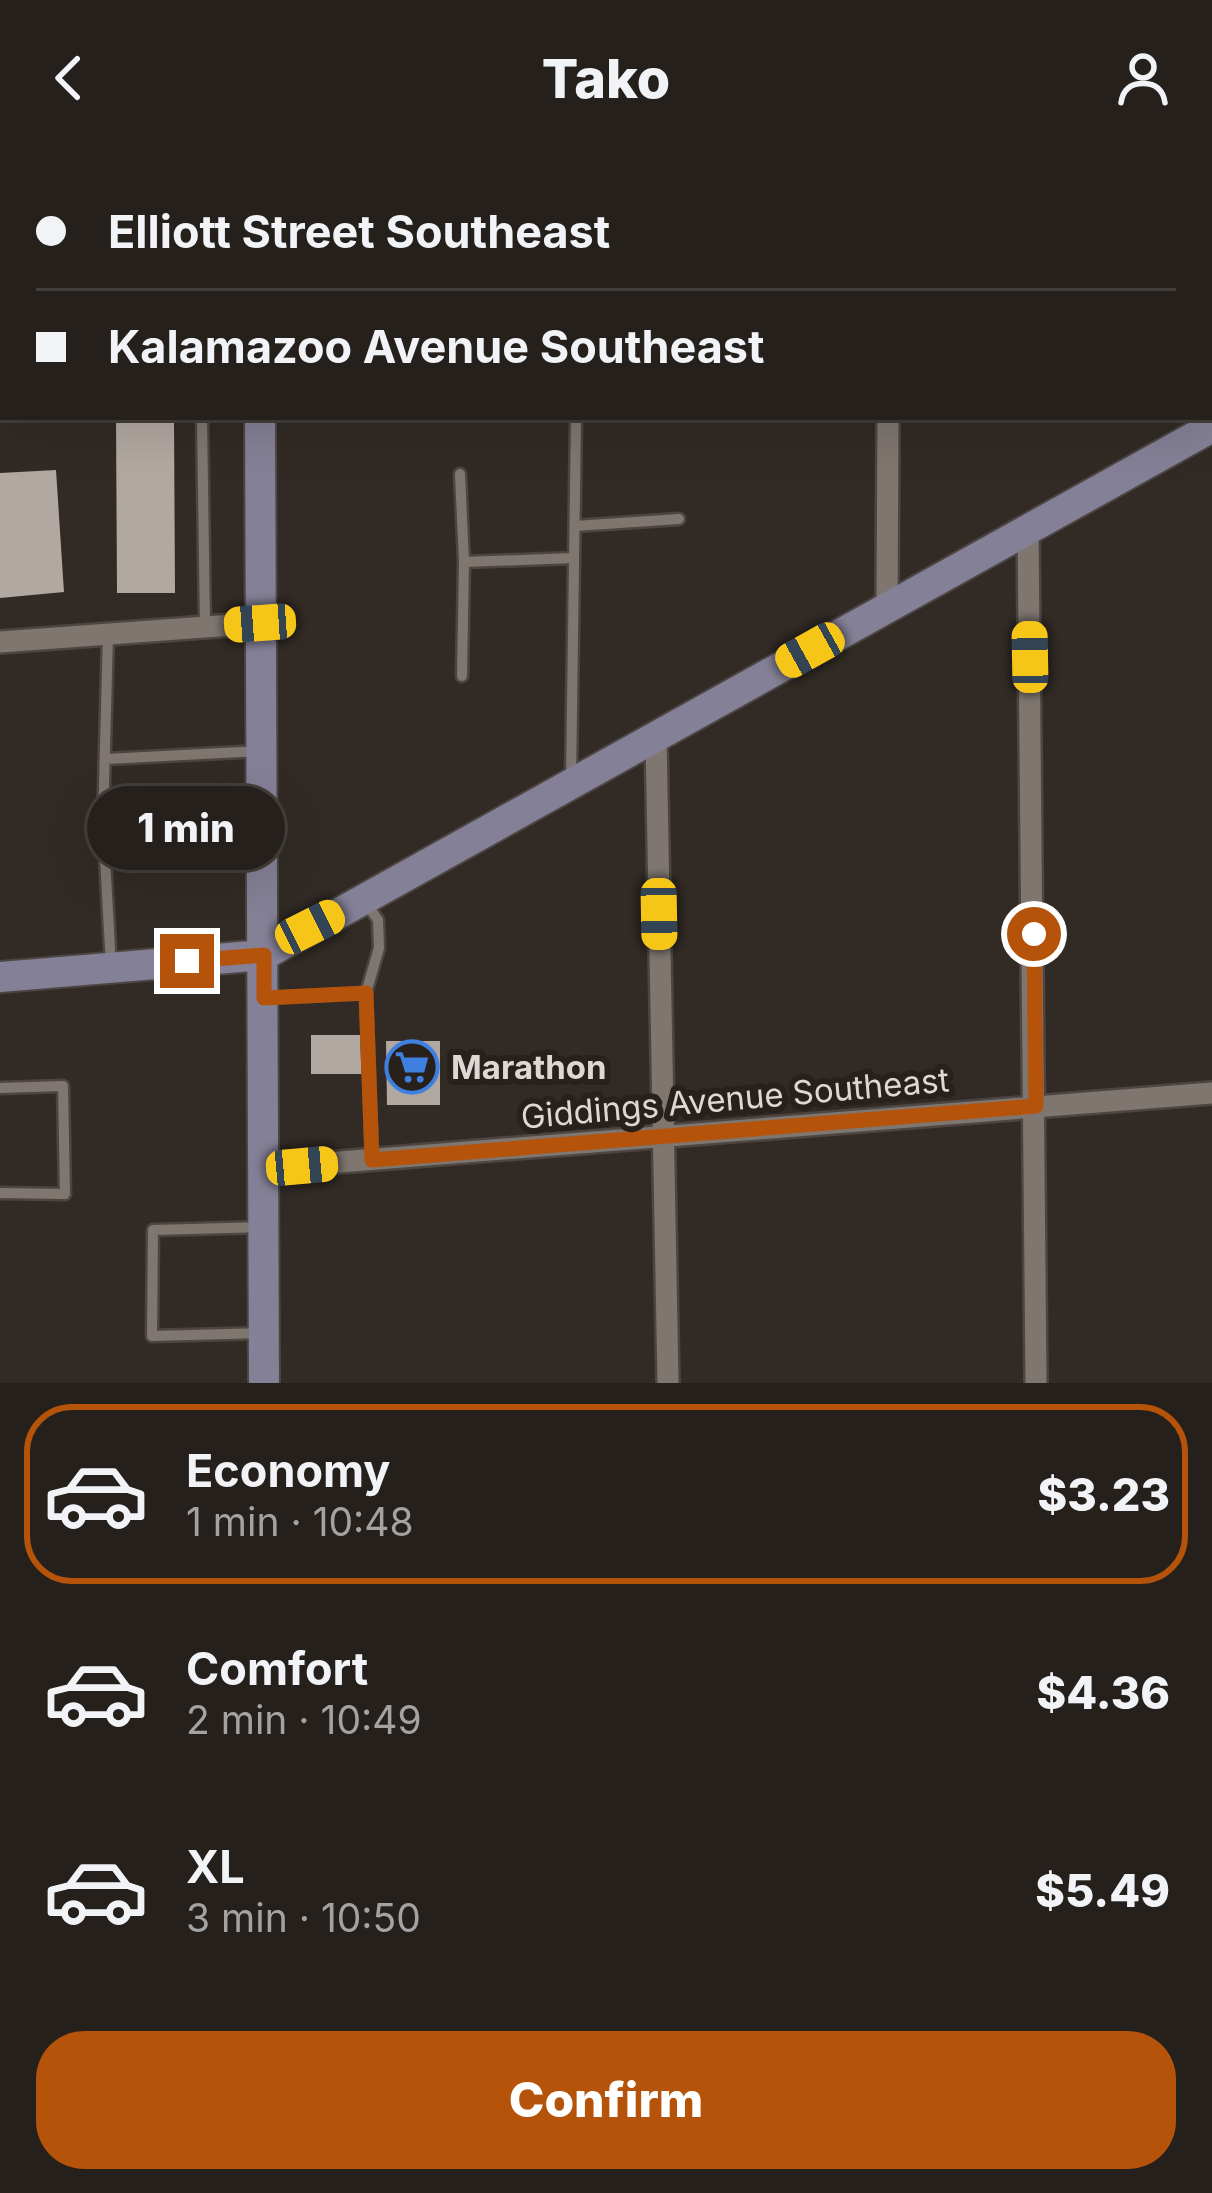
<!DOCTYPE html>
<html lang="en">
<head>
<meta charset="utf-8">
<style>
  body { margin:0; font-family:Inter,sans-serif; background:#2d2825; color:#f1f3f6; height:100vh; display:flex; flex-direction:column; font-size:45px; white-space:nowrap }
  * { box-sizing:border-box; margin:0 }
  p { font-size:39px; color:#a3a3a3 }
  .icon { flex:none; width:66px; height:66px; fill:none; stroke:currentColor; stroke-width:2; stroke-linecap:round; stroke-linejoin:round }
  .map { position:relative; height:1227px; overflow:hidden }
  .details { display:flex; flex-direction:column; background:#25201c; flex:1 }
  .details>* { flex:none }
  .top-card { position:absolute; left:0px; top:0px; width:1212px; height:264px; box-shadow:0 12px 48px #0002,0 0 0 3px #423e3b; display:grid; align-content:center; height:264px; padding:0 36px; background:#25201c }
  .end { position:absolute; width:54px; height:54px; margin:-27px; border:15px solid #b45309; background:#fff; box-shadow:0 0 0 6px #fff }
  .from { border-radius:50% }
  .bubble { position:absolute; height:84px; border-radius:42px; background:#25201c; box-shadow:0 12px 48px #0002,0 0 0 3px #423e3b; font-size:39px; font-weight:800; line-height:84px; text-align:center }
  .car { position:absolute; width:36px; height:72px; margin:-36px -18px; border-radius:15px; box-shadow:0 0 9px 3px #0007; background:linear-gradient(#f5c518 24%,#345 0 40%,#f5c518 0 76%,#345 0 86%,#f5c518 0) }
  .top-card b { display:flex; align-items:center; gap:42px; height:114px; font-size:45px }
  .top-card b+b { border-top:3px solid #423e3b }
  .top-card i { width:30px; height:30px; background:#f1f3f6 }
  ul { padding:21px 0 0; list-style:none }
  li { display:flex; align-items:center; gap:36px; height:180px; margin:0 24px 18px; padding:0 12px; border:6px solid transparent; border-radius:48px }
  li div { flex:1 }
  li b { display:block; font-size:45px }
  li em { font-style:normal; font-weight:800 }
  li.current { border-color:#b45309 }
  li>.icon { width:108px; height:108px; stroke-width:1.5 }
  .cta { display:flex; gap:24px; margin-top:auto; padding:24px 36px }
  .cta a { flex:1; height:138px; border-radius:48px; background:#b45309; color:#fff; font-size:48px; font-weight:800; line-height:138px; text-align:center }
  header { display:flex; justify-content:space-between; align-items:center; height:156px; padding:0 36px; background:#25201c; font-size:54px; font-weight:800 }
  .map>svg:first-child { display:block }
  .building { fill:#b2a8a2 }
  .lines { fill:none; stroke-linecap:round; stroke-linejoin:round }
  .lane-casing { stroke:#4c4542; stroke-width:15 }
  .street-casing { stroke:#4c4542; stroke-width:26 }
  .secondary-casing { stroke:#4c4542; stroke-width:34 }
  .lane { stroke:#7f7670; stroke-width:10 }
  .street { stroke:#7f7670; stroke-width:21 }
  .secondary { stroke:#848097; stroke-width:30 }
  .route { stroke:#b45309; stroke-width:15 }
  .labels { text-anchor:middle; stroke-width:12; stroke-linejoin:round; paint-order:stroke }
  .poi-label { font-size:33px; font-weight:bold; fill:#ddd8d5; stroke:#27201b; text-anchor:start }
  .street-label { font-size:33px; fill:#ddd8d5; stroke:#27201b }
</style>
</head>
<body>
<header><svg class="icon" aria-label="back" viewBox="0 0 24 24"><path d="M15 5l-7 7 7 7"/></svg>Tako<svg class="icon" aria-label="person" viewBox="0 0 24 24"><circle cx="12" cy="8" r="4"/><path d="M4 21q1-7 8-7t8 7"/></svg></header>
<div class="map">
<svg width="1212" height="1227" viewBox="0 0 1212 1227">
  <rect width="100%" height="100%" fill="#312a25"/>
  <!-- building -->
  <path class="building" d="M116,261h58l1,176h-58z
    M56,314l8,122 -64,6v-125z
    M311,879h55l-1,39h-54z
    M386,885h54v64h-53z"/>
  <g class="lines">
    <!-- lane casing -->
    <g class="lane-casing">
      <path id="lane" d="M0,152h3
        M202,261l3,210
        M460,318l4,88
        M575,370l104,-7
        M108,478l-5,188 8,144
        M462,520l2,-114 110,-4
        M106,603l153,-8
        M571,625l5,-364
        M364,744l14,20 1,28 -13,45 6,167
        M268,842l98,-5
        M0,932l63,-2 2,108 -65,-1
        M261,1071l-108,3 -1,106 110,-3"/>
    </g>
    <!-- street casing -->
    <g class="street-casing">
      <path id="street" d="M517,3l35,-3
        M889,3v-3
        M1028,371l8,856
        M887,450l1,-189
        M0,486l260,-19
        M656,581l12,646
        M264,1012l948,-75"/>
    </g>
    <!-- secondary casing -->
    <g class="secondary-casing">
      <path id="secondary" d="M260,0v3
        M260,261l4,966
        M0,821l264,-22 948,-528"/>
    </g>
    <!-- lane -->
    <use href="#lane" class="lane"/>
    <!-- street -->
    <use href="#street" class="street"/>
    <!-- secondary -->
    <use href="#secondary" class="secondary"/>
  </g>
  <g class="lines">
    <!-- route -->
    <path class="route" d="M187,805l77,-6v43l102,-5 6,167 664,-54 -2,-172"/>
  </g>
  <!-- icons -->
  <defs>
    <g id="supermarket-ring" transform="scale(2.7)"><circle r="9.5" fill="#27201b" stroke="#3f7fe0" stroke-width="1.5"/><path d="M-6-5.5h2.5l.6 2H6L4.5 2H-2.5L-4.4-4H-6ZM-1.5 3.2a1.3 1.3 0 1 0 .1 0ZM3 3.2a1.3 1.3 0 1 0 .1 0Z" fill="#3f7fe0"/></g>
  </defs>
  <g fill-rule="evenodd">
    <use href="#supermarket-ring" x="412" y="911"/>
  </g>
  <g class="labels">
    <!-- poi labels -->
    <g class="poi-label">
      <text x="451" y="923">Marathon</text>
    </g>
    <!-- street labels -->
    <g class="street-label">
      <text transform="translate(735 942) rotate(-5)" y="12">Giddings Avenue Southeast</text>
    </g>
  </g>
</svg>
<i class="end from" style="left:1034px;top:778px"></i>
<i class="end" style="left:187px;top:805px"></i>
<div class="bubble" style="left:87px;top:630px;width:198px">1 min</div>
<i class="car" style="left:260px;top:467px;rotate:266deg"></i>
<i class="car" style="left:810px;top:494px;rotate:241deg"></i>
<i class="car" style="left:1030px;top:501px;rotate:359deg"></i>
<i class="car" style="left:659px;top:758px;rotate:179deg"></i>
<i class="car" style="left:310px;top:771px;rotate:63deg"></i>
<i class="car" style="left:302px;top:1010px;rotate:85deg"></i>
<div class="top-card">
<b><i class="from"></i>Elliott Street Southeast</b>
<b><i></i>Kalamazoo Avenue Southeast</b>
</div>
</div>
<section class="details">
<ul>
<li class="current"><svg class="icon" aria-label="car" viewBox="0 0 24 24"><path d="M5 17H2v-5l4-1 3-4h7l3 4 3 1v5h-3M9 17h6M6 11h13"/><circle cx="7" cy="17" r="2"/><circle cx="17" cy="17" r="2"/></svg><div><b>Economy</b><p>1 min · 10:48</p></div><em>$3.23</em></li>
<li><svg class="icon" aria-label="car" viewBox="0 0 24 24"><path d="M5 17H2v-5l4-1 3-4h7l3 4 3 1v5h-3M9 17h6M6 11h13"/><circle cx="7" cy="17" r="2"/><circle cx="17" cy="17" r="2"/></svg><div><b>Comfort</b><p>2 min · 10:49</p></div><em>$4.36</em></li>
<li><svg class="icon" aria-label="car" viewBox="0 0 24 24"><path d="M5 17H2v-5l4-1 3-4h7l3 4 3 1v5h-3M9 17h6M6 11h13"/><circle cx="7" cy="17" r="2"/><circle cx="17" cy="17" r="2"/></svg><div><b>XL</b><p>3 min · 10:50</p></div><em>$5.49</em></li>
</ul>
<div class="cta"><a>Confirm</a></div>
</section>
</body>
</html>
